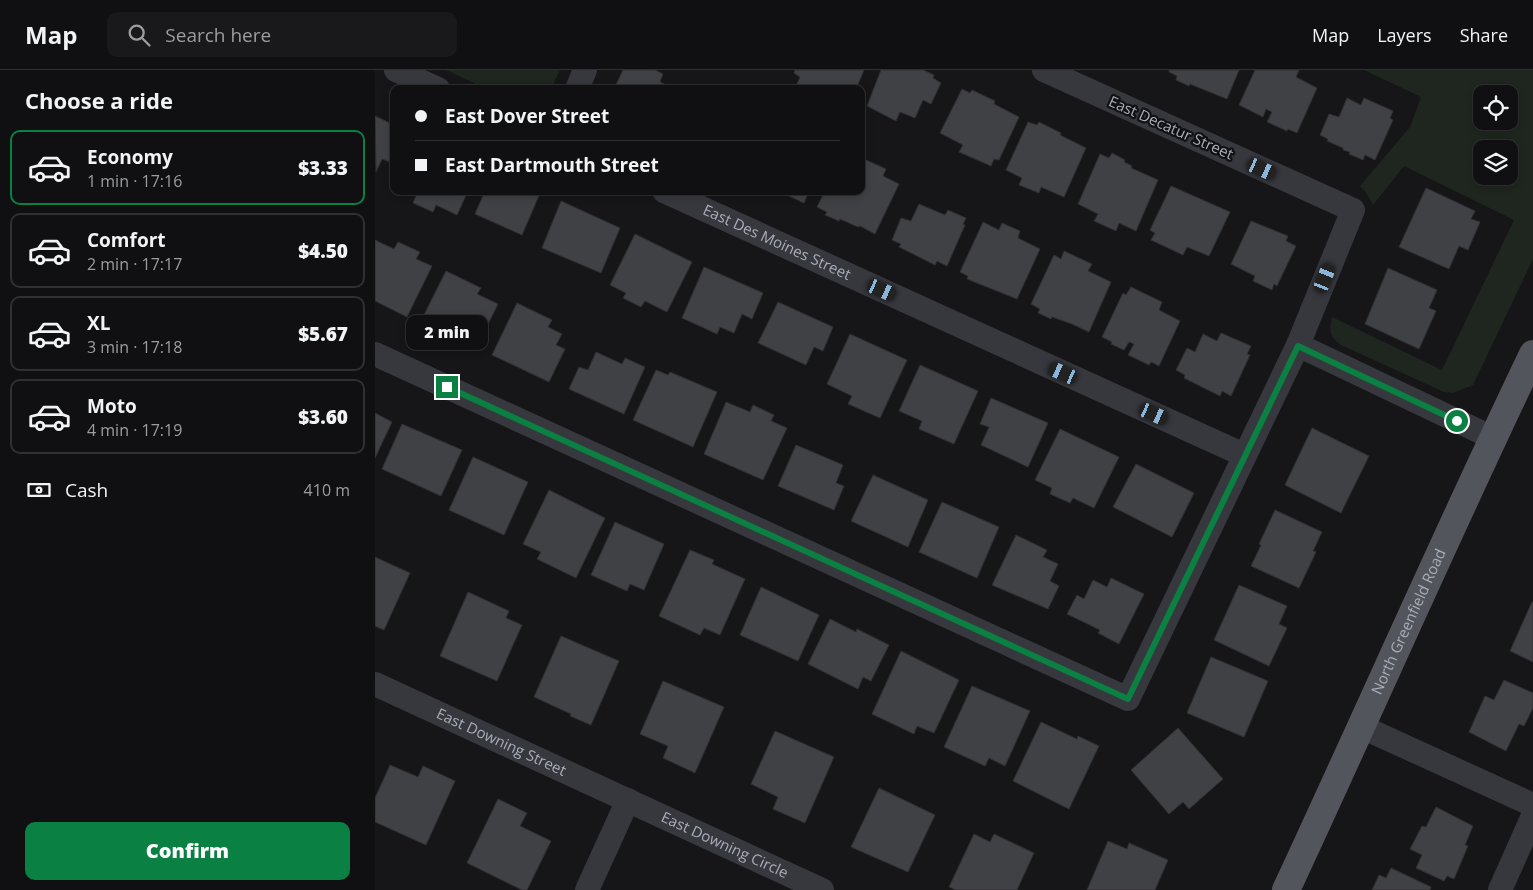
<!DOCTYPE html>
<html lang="en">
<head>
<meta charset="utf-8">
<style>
  body { margin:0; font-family:"Open Sans",sans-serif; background:#19191b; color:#f1f3f6; height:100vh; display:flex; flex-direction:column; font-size:19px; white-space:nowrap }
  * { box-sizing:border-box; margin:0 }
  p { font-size:16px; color:#9c9d9f }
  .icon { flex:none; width:28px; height:28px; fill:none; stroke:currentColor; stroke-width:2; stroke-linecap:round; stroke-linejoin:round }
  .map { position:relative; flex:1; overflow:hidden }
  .side { display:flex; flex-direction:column; background:#101012; width:375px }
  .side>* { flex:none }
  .guide { position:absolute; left:15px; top:15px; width:475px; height:110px; border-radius:10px; box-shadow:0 2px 8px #0003,0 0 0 1px #303032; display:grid; align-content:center; height:110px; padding:0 25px; background:#101012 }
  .fabs { position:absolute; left:1098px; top:15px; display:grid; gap:10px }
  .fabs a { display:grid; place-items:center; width:45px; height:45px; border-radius:10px; background:#101012; box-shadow:0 2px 8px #0003,0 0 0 1px #303032; font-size:25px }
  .end { position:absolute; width:22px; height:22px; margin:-11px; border:6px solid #0b8043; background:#fff; box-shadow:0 0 0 2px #fff }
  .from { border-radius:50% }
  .bubble { position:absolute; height:35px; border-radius:10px; background:#101012; box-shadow:0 2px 8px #0003,0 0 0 1px #303032; font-size:16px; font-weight:800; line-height:35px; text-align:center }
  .car { position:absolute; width:15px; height:30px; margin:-15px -8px; border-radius:6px; box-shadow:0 0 4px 1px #0007; background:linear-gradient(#222 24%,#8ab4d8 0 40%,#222 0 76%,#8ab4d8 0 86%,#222 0) }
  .guide b { display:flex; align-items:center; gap:18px; height:48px; font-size:19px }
  .guide b+b { border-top:1px solid #303032 }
  .guide i { width:12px; height:12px; background:#f1f3f6 }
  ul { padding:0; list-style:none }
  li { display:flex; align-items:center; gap:15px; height:75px; margin:0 10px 8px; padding:0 15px; border:2px solid #303032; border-radius:10px }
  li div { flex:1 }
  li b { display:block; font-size:19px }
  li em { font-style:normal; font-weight:800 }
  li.selected { border-color:#0b8043 }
  li>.icon { width:45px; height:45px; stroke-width:1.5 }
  h2 { padding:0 25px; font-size:22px; line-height:60px }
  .pay { display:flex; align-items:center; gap:12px; height:55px; padding:0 25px; font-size:19px }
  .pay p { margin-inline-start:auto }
  .button { display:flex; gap:10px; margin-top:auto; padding:10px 25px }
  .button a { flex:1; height:58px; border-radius:10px; background:#0b8043; color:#fff; font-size:20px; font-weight:800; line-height:58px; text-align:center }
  header { display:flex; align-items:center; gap:30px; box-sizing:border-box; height:70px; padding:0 25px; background:#101012; border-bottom:1px solid #303032 }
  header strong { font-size:24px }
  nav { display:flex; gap:28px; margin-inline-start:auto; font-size:18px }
  .search { width:350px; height:45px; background:#19191b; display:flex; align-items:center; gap:12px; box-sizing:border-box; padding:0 18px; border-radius:10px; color:#9c9d9f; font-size:19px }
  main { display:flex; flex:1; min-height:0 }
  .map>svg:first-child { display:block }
  .green { fill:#1e261f; fill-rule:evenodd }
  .building { fill:#404145; stroke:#303034 }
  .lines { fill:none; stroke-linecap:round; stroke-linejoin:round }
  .minor { stroke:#37383d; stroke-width:24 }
  .major { stroke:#53555c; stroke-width:28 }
  .route { stroke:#0b8043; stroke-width:6 }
  .labels { text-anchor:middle; stroke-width:4.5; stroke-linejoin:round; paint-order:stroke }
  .street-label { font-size:15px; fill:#a8adb8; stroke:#111113 }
</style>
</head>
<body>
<header>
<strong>Map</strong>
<div class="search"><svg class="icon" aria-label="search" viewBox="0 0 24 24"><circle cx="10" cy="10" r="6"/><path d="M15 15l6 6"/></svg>Search here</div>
<nav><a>Map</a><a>Layers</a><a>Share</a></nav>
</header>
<main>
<section class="side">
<h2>Choose a ride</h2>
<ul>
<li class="selected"><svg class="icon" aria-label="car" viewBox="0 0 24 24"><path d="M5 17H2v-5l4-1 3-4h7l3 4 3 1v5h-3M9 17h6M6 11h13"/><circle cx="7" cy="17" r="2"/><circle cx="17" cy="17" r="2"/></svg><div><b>Economy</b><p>1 min · 17:16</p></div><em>$3.33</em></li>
<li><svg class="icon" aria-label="car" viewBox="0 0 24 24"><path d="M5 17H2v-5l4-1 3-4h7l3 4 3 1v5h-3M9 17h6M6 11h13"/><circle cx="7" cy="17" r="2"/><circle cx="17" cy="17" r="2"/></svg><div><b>Comfort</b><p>2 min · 17:17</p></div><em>$4.50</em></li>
<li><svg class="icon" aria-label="car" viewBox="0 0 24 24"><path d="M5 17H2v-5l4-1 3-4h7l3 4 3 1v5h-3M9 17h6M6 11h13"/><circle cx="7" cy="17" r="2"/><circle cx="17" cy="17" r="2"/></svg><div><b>XL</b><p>3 min · 17:18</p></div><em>$5.67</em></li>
<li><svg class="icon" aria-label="car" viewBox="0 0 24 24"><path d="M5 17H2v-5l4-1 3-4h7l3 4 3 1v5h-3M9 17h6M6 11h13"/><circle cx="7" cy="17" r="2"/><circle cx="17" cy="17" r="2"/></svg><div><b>Moto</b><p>4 min · 17:19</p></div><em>$3.60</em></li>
</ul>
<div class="pay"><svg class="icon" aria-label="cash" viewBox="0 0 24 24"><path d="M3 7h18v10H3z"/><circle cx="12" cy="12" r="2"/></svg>Cash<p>410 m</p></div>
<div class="button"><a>Confirm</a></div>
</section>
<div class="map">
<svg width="1158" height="820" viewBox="0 0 1158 820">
  <rect width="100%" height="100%" fill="#161618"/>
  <!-- green -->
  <path class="green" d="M71,0h114l-9,19h-64z
    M989,0h169v189l-60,126 -20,8 -9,-1 -103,-47c-12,-9 -12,-14 -9,-28l110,53 72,-150 -110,-54 -31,39 -8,-14 -5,-5 50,-59 11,-30zM1106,24h28v27h-28zM1106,79h28v27h-28z"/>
  <!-- building -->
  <path class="building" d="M248,0h32l8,4 -3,8 14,7h-60z
    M420,0h69l-8,19h-49l-10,-5 3,-7 -6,-4z
    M506,0h42l11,5 -1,3 8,5 -10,21 -8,-4 -8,18 -15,-6 -4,9 -29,-15z
    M794,0h70l-12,29 -37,-15 -1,2 -13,-6 1,-4 -8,-4z
    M880,0h44l-3,7 21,11 -20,45 -9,-4 -1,2 -20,-9 5,-10 -6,-3 -3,8 -24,-12z
    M587,19l8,4 2,-3 23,11 -1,3 25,13 -20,43 -5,-1 -3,7 -32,-14 4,-7 -23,-12z
    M972,28l14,7 3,-7 29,13 -3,7 3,2 -18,40 -10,-5 -2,5 -14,-6 1,-2 -7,-2v-2l-16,-7 1,-2 -8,-4 9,-21 10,3z
    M0,46l19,9v29l-4,8 -8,-3 -6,13z
    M653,52l9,3 2,-3 22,11 -1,2 26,13 -22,49 -23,-10 -2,6 -20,-8 3,-7 -16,-8z
    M737,83l13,7 -1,2 8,4 -1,2 27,12 -22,51 -17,-8 -3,8 -22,-10 4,-7 -20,-10 22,-50 9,4z
    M489,89l22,10 -3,7 16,8 -24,50 -15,-8 -2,1 -18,-8 -1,2 -14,-6 2,-3 -10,-5 8,-16h36v-25z
    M796,116l59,26 -21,44 -22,-9 -4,8 -32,-15 4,-7 -5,-3z
    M1051,118l49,23 -4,8 9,3 -12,28 -9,-4 -10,23 -50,-22z
    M31,121h62l-11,24 -21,-10 -3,7 -20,-9 3,-7z
    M110,121h56l-19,44 -47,-21z
    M403,121h31l-5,12z
    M186,131l59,27 -19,45 -59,-25z
    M544,134l26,11 3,-5 18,8 -3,6 2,1 -18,41 -10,-5 -2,4 -36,-18 2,-3 -9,-4 9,-22 10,3z
    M876,151l37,15 -2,5 10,5 -19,40 -3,-2 -2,6 -19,-9 2,-5 -24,-12z
    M608,152l16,8 3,-7 18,8 -2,7 22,11 -23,50 -50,-20 1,-3 -8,-4z
    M260,164l57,28 -25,50 -22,-11 -4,6 -18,-9 3,-5 -16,-8z
    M0,170l19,9 4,-7 22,10 -4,7 16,7 -25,51 -32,-16z
    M689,181l28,13 -4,7 23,11 -22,50 -17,-8 -20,-7 -1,2 -13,-6 2,-4 -9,-5 23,-49 7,4z
    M329,197l59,26 -11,26 -10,-5 -8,19 -14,-6 -3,7 -35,-16z
    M1013,198l49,22 -8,18 7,3 -17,38 -54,-25z
    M71,201l35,17 -4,6 21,10 -23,46 -55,-27z
    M756,217l31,15 -3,8 21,11 -21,45 -8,-4 -2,3 -21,-10 6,-11 -5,-2 -5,8 -13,-6 1,-2 -10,-5 21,-44 3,2z
    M403,232l55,25 -10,24 -9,-4 -8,18 -48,-22z
    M142,233l35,17 -4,7 14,7 -6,11 9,4 -16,33 -57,-27z
    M846,263l30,13 -4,8 3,1 -19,41 -9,-5 -2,5 -36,-18 1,-3 -9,-5 11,-22 8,4 8,-18 14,7z
    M475,264l57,26 -27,58 -32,-14 4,-8 -25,-12z
    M221,282l26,12 3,-6 20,9 -21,47 -55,-25 10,-22 9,3z
    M545,295l58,26 -24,53 -35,-15 3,-8 -23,-10z
    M281,300l12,5 2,-3 47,20 -24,55 -60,-27z
    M616,328l57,25 -20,44 -47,-22 8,-18 -9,-3z
    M351,332l24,10 3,-7 21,10 -3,6 16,7 -24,52 -59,-26z
    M0,343l17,9 -17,36z
    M27,354l60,26 -21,46 -59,-27z
    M937,358l57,28 -28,57 -56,-28z
    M685,359l59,28 -25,51 -21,-10 -3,5 -20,-9 2,-6 -17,-8z
    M421,375l47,20 -7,18 8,3 -10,24 -56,-24z
    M98,387l55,25 -24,53 -55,-25z
    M761,394l58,29 -22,44 -59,-30z
    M498,405l55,25 -20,47 -57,-26z
    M174,420l56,28 -29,60 -39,-19 4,-7 -18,-8z
    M567,432l57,25 -22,51 -58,-26z
    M900,440l47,22 -9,19 3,1 -17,36 -48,-22 10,-21 -2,-1z
    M240,452l49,22 -20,46 -14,-6 -3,7 -36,-16z
    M641,465l31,15 -4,7 15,7 -8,17 9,5 -11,23 -56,-24z
    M315,480l24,10 -2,4 33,15 -25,56 -16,-7 -4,7 -41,-19z
    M0,487l35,16 -26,57 -9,-4z
    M736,508l33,16 -25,50 -21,-11 2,-3 -33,-16 10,-19 7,4 9,-19 14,7z
    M864,515l48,21 -8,18 8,4 -18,38 -55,-26z
    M386,517l58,28 -21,46 -58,-26z
    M93,522l41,19 -3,7 16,7 -25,56 -57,-25z
    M1157,532h1v60l-23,-11z
    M455,549l26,13 1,-3 32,16 -18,36 -8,-4 -5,12 -50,-25z
    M186,566l58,25 -28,64 -21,-9 1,-2 -37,-17z
    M526,581l58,29 -25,53 -17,-7 -3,8 -42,-20z
    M836,587l57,24 -24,56 -57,-24z
    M1129,610l29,13v15l-9,18 -5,-2 -13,27 -37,-19 16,-36 9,4z
    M288,611l61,26 -29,66 -32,-15 5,-12 -28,-12z
    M597,616l58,25 -25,55 -16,-8 -4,8 -41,-19z
    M666,652l36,17 1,-3 21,10 -30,63 -56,-28z
    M803,658l45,51 -34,30 -6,-7 -14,12 -38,-44z
    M400,661l59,26 -29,66 -32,-14 5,-12 -27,-13z
    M15,695l28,12 5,-11 32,15 -29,64 -51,-23v-24z
    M504,718l56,27 -27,57 -57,-25z
    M123,729l29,14 -7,13 31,15 -24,49h-5l-55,-27z
    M1061,737l37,19 -8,19 3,1 -14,33 -7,-3 -3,5 -28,-13 6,-13 -12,-6 12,-23 4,1z
    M599,764l16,8 4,-8 40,19 -17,37h-61l-7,-3z
    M733,771l19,8 2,-6 39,17 -13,30h-68z
    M1016,798l40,19 -1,3h-58l7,-15 7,3z"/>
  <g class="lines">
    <!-- minor -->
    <g class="minor">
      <path d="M21,0l42,19"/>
      <path d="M202,19l8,-19"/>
      <path id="s1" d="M289,121l580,264"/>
      <path d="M923,275l195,93"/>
      <path d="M0,284l753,345 170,-354 55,-135 -309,-140"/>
      <path id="s2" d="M0,614l447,206"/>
      <path d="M987,657l171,78"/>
      <path d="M212,820l41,-90"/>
      <path d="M1125,820l33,-74"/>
    </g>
    <!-- major -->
    <path class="major" id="s3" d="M911,820c83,-178 162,-359 247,-536"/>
  </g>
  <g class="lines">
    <!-- route -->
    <path class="route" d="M72,317l681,312 170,-353 159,75"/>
  </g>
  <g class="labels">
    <!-- street labels -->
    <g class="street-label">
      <text transform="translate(796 58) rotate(24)" y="5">East Decatur Street</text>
      <text dy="5" stroke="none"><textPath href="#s1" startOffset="124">East Des Moines Street</textPath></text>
      <text dy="5" stroke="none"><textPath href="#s3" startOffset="295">North Greenfield Road</textPath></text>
      <text dy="5" stroke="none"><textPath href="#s2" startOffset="139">East Downing Street</textPath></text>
      <text dy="5" stroke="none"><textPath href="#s2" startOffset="385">East Downing Circle</textPath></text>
    </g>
  </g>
</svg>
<div class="fabs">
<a><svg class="icon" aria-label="locate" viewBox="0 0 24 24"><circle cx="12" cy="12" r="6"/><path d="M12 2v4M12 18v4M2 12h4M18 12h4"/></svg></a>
<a><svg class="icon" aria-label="layers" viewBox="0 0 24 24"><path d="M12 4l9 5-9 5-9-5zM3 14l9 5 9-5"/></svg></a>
</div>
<i class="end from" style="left:1082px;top:351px"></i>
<i class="end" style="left:72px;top:317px"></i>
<div class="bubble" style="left:31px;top:245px;width:82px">2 min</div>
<i class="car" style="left:887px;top:99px;rotate:114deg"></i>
<i class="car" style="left:950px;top:208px;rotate:22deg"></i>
<i class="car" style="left:507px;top:220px;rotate:114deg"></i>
<i class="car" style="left:688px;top:303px;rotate:294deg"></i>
<i class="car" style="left:779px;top:344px;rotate:114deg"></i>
<div class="guide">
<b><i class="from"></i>East Dover Street</b>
<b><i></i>East Dartmouth Street</b>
</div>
</div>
</main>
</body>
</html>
